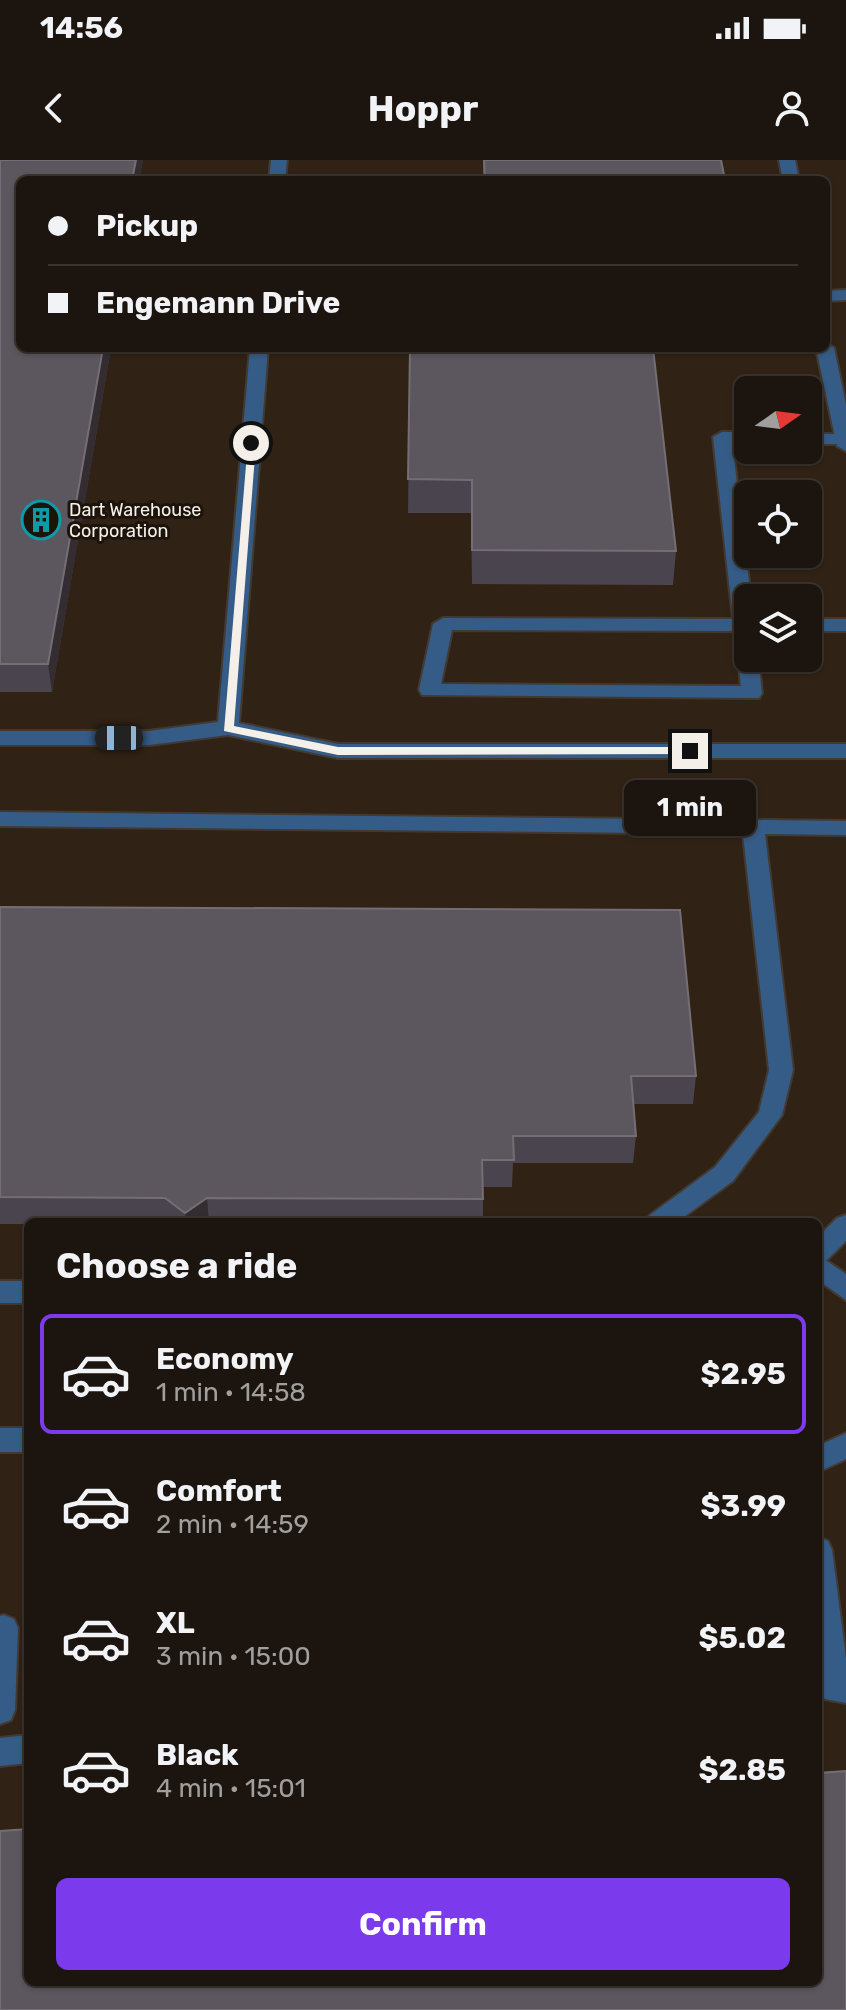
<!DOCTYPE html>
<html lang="en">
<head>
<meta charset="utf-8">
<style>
  body { margin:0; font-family:Rubik,sans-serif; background:#251e18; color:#f1f3f6; height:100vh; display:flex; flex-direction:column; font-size:30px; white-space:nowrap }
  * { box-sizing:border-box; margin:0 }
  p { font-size:26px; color:#a09f9e }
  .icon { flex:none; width:44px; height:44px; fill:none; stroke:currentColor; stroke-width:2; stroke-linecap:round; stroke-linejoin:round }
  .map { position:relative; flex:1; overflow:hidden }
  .side { position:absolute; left:24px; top:1058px; width:798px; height:768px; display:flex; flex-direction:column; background:#1c150f; border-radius:12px; box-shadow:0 2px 6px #0004,0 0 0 2px #3a342f }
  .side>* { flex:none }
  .banner { position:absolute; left:16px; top:16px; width:814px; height:176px; border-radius:12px; box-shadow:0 2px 6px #0004,0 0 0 2px #3a342f; display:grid; align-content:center; height:176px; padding:0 32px; background:#1c150f }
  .needle { width:52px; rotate:76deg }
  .tools { position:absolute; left:734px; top:216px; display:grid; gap:16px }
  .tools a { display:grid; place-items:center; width:88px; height:88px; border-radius:12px; background:#1c150f; box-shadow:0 2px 6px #0004,0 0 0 2px #3a342f; font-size:40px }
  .end { position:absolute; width:36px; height:36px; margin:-18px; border:10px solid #f5efe9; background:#111; box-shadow:0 0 0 4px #111 }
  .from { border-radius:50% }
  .bubble { position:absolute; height:56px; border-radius:12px; background:#1c150f; box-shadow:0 2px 6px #0004,0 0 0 2px #3a342f; font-size:26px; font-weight:700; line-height:56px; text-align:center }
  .car { position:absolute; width:24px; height:48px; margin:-24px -12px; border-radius:10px; box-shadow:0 0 6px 2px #0007; background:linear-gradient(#222 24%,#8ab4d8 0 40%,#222 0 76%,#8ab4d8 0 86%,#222 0) }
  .banner b { display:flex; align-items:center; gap:28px; height:76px; font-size:30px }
  .banner b+b { border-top:2px solid #3a342f }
  .banner i { width:20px; height:20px; background:#f1f3f6 }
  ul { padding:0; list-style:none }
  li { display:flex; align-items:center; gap:24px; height:120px; margin:0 16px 12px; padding:0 16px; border:4px solid transparent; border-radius:12px }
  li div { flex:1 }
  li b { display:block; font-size:30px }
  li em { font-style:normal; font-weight:700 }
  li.selected { border-color:#7c3aed }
  li>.icon { width:72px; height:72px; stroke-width:1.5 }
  h2 { padding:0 32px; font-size:36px; line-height:96px }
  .button { display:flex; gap:16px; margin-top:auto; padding:16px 32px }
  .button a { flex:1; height:92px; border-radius:12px; background:#7c3aed; color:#fff; font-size:32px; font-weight:700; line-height:92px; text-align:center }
  .status { display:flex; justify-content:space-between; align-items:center; height:56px; padding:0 40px; background:#1c150f; direction:ltr }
  .status svg { height:22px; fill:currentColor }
  header { display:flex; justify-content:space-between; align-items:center; height:104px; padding:0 32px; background:#1c150f; font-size:36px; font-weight:700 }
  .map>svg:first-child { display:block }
  .built { fill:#302215; fill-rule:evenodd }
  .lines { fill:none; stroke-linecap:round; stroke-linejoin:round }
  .lane-casing { stroke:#423a32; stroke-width:4 }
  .street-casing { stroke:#423a32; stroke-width:4 }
  .lane { fill:#355c86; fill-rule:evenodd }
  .street { fill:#355c86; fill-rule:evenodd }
  .wall { fill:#4a444e }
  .shaded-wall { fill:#332c30 }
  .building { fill:#5c565e; stroke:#746e74; stroke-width:2 }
  .route { fill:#f5efe9 }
  .labels { text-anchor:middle; stroke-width:6; stroke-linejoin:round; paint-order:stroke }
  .far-poi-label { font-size:18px; fill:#f5efe9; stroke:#1c130b; text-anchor:start }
</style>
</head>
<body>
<div class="status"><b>14:56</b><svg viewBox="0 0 49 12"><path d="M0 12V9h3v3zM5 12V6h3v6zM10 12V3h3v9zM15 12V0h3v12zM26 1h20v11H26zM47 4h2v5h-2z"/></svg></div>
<header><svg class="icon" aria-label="back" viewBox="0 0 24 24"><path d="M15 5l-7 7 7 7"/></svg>Hoppr<svg class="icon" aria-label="person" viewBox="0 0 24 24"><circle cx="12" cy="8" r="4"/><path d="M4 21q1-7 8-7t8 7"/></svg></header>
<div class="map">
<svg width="846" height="1850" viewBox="0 0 846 1850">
  <rect width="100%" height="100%" fill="#251c14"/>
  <!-- built -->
  <path class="built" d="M0,0h846v1850h-846zM20,20h806v168h-806zM748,230h60v60h-60zM748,334h60v60h-60zM748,438h60v60h-60zM28,1062h790v760h-790z"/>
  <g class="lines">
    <!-- lane casing -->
    <g class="lane-casing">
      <path id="lane" d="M271,0h16l-2,20h-16z
        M846,130v10l-20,1v-10z
        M250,188h18l-29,375 99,21h508v14h-508l-110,-23 -79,10h-149v-14h149l69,-9z
        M722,272h26v10h-16l19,156 -3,60h10l4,35 -3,5 -337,-3 -3,-5 14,-66 10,-6 290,1 -20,-182zM452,470l283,1 6,55 -300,-2z
        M808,274h38v10h-38z
        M808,459h38v12h-38z
        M0,652l846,9v14l-81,-1 28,236 -11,45 -49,66 -56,41h-31l4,-7 65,-48 44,-55 10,-42 -26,-236 -743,-8z
        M818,1095l28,19v26l-28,-20z
        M0,1121h28v22h-28z
        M846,1273v26l-28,13v-26z
        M818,1377l10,4 4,9 14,109v44l-21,-4 -5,-10z
        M4,1455l10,4 4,9 -3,82 -4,10 -11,4v-108z
        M28,1575v28l-28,3v-28z"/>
    </g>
    <!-- street casing -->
    <g class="street-casing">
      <path id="street" d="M779,0h16l4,20h-16z
        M826,183l8,5 12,57v46l-9,-5 -21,-98h10z
        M846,1055v26l-19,19 -9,3v-26l19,-19z
        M0,1268h28v24h-28z"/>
    </g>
    <!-- lane -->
    <use href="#lane" class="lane"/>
    <!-- street -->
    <use href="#street" class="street"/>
  </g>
  <!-- wall -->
  <path class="wall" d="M0,0h143l-4,20h-119v168h91l-59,344h-52z
    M483,0h238l4,20h-242z
    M410,188l266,203 -3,34 -201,-1 -1,-71h-63z
    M0,747l696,169 -3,28h-60l3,32 -3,27h-120l-1,24h-29v35h-455v2h-28z"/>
  <!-- shaded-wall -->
  <path class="shaded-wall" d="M136,0h7l-4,20h-7z
    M103,188h8l-59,344 -4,-28z
    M207,1038l2,24h-23l-1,-9z"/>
  <!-- building -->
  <path class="building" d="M0,0h136l-4,20h-112v168h83l-55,316h-48z
    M484,0h237l4,20h-240z
    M410,188h243l23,203 -204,-1v-70l-64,-1z
    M0,747l680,3 16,166h-65l5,60h-123l1,24h-32l1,39 -276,-1 -22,15 -20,-15 -165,-1z
    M846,1611v239h-846v-179l28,-2v153h790v-209z"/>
  <!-- route -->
  <path class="route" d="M248,281l8,2 -22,283 104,21h352l4,2v5l-356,1 -114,-24z"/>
  <!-- icons -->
  <defs>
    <g id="building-ring" transform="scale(2)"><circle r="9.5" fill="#1c130b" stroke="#0f9aa8" stroke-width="1.5"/><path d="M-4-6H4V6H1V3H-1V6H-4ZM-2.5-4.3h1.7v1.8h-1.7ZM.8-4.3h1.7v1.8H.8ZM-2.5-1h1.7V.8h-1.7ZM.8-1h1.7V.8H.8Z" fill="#0f9aa8"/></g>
  </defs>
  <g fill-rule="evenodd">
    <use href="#building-ring" x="41" y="360"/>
  </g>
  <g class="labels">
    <!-- far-poi labels -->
    <g class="far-poi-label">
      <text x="69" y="356">Dart Warehouse<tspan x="69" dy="21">Corporation</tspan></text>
    </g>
  </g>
</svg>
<div class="tools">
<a><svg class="needle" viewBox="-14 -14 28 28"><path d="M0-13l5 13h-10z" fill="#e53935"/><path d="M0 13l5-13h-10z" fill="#a09f9e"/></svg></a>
<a><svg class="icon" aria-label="locate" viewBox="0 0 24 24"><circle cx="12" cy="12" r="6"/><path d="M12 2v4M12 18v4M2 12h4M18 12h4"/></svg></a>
<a><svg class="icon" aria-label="layers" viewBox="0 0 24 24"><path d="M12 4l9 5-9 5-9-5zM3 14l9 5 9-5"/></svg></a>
</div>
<i class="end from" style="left:251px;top:283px"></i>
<i class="end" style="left:690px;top:591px"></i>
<div class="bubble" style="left:624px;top:620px;width:132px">1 min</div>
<i class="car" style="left:119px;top:578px;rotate:270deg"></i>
<div class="banner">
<b><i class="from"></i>Pickup</b>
<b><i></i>Engemann Drive</b>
</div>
<section class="side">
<h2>Choose a ride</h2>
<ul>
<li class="selected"><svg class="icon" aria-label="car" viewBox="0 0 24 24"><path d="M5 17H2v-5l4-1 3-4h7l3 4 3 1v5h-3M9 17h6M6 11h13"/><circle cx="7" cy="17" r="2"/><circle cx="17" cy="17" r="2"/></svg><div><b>Economy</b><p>1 min · 14:58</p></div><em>$2.95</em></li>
<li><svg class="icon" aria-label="car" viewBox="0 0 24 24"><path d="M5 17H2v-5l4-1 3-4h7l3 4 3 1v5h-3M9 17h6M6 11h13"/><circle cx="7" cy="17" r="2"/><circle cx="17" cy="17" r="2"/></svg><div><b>Comfort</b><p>2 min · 14:59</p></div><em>$3.99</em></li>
<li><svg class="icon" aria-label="car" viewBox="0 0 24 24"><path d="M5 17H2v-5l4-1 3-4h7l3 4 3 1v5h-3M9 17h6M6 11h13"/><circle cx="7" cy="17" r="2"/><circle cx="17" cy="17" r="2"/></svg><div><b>XL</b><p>3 min · 15:00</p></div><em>$5.02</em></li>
<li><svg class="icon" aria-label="car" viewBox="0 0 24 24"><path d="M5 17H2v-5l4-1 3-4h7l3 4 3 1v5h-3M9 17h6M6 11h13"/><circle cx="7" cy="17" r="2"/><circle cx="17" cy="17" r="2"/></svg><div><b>Black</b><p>4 min · 15:01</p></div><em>$2.85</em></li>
</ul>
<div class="button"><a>Confirm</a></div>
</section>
</div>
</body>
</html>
